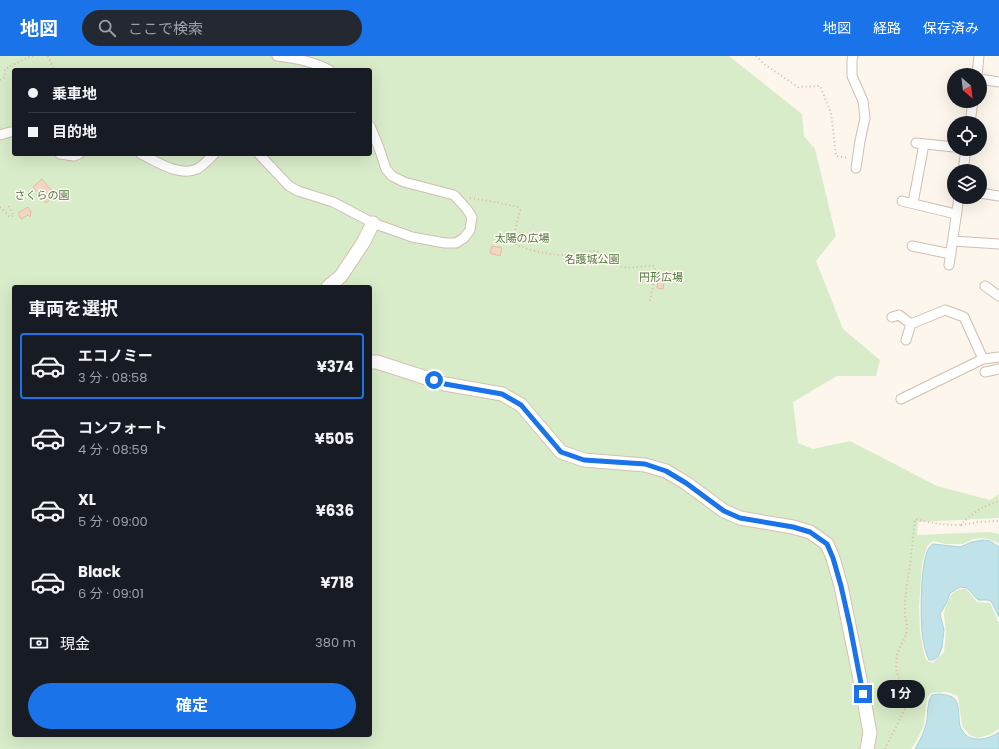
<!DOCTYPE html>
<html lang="ja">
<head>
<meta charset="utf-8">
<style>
  body { margin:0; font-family:Poppins,"Noto Sans JP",sans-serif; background:#242831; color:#f1f3f6; height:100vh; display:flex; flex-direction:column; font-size:15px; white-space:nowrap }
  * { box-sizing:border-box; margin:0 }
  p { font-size:13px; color:#9ea1a6 }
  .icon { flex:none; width:22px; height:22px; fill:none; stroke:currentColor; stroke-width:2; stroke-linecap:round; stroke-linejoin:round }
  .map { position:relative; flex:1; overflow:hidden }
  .details { position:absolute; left:12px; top:229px; width:360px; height:452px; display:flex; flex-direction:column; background:#171b24; border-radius:4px; box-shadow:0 4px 16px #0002 }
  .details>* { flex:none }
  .banner { position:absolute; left:12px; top:12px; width:360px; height:88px; border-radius:4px; box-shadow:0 4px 16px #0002; display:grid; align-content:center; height:88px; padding:0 16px; background:#171b24 }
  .needle { width:26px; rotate:152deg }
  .buttons { position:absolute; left:947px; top:12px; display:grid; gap:8px }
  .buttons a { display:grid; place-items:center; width:40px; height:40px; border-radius:50%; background:#171b24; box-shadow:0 4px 16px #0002; font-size:20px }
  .end { position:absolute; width:18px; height:18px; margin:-9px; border:5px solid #1a73e8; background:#fff; box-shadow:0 0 0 2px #fff }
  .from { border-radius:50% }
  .bubble { position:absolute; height:28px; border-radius:14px; background:#171b24; box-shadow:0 4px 16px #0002; font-size:13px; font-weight:700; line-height:28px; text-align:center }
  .banner b { display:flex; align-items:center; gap:14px; height:38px; font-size:15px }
  .banner b+b { border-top:1px solid #363941 }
  .banner i { width:10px; height:10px; background:#f1f3f6 }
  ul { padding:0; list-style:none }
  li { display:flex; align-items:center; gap:12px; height:66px; margin:0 8px 6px; padding:0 8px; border:2px solid transparent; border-radius:4px }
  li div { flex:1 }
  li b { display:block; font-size:15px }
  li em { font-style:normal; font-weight:700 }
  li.current { border-color:#1a73e8 }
  li>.icon { width:36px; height:36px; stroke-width:1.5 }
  h2 { padding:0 16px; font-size:18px; line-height:48px }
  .pay { display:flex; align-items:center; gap:10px; height:44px; padding:0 16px; font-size:15px }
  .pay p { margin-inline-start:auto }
  .primary-button { display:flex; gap:8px; margin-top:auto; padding:8px 16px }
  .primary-button a { flex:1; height:46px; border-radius:24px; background:#1a73e8; color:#fff; font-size:16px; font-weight:700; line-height:46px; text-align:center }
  header { display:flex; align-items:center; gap:24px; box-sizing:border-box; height:56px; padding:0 20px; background:#1a73e8; color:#fff }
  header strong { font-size:19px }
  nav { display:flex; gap:22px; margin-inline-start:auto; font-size:14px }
  .search { width:280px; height:36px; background:#242831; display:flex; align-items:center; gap:10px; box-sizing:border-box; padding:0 14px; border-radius:22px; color:#9ea1a6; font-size:15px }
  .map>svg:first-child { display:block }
  .green { fill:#d8ecc9; fill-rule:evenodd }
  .water { fill:#bfe3e8; stroke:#a5d3da }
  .building { fill:#f3d5c3; stroke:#e6bba3 }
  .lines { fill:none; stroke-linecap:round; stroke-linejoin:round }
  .street-casing { stroke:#d1beb0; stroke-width:11 }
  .secondary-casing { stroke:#d6c0b0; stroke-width:15 }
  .path { stroke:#d9b8a5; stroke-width:2; stroke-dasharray:1 3; stroke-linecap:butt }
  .street { stroke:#fff; stroke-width:9 }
  .secondary { stroke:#fff; stroke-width:13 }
  .route { stroke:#1a73e8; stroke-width:5 }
  .labels { text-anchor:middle; stroke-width:3; stroke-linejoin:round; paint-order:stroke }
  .park-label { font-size:11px; fill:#537a41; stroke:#fffaf3 }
</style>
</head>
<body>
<header>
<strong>地図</strong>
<div class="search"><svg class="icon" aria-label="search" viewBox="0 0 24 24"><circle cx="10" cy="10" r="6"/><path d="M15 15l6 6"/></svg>ここで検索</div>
<nav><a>地図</a><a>経路</a><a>保存済み</a></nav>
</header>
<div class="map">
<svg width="999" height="693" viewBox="0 0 999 693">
  <rect width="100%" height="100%" fill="#fdf6ec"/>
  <!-- green -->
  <path class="green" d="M0,0h729l73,58 2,22 11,13 21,87 -20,25 27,68 37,31 -4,16h-39l-44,26 5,41 15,6 37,-8 87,45 53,14 9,-6v24l-81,4 -1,13 73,-3 9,2v9l-15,-5 -11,1 -10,5h-18l-12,-3 -6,5 -5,18 -3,43 1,25 4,22 3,7 6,2 11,-11 2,-20 -2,-17 1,-7 7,-15 8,-4h6l11,13 13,1 9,20v106l-10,6 -12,3 -7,-3 -8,-9 -4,-30 -11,-4 -16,1 -4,5 -3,27 -7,15 -6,9h-911zM14,14h356v84h-356zM14,231h356v448h-356z"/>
  <!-- water -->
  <path class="water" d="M983,484l7,1 9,6v70l-8,-16 -4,-1h-9l-11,-12 -7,-1 -10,6 -3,9 -7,12 4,16 -2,17 -4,10 -5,3h-4c-3,-6 -5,-14 -6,-21 -3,-16 -3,-79 6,-91 1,-2 3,-3 4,-4l27,3 12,-5z
    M940,638c5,1 13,1 16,7 4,7 2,17 4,25 6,18 27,15 39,6v17h-84c5,-9 10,-18 12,-29 1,-9 0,-18 5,-25z"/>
  <!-- building -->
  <path class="building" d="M42,123l13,16 -9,8 -13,-16z
    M28,151l3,5 -1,5 -2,-2 -7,4 -3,-6z
    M520,176l6,2 -2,9 -7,-2z
    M492,190l10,2 -2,8 -10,-3z
    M658,224l6,1 -1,8 -6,-1z"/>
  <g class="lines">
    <!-- street casing -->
    <g class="street-casing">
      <path id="street" d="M277,0c18,2 36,5 52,14
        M853,0l-1,4v16l11,25 2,17 -5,23 -4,27
        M977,19l2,-19
        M980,23l19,3
        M970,67l3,-22
        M0,79l10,-3h4
        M916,87l38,4
        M60,98l14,2 5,-2
        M141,98c16,8 39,23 56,15 7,-4 12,-10 17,-15
        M259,98l30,32 9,5 35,11 40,21 39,14 33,6h11l8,-5 6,-8 2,-13 -6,-9 -12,-13 -50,-13 -12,-6 -6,-7 -7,-21 -9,-22
        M963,115l3,-22
        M980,137l19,3
        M902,145l54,13
        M913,147l11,-59
        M953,185l46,3
        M912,190l39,8
        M949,209l10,-68
        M985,230l14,10
        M892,261l7,-2 12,9 34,-14 19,7 19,42 16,-2
        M906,284l5,-16
        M985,316l14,-3
        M901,343l82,-40"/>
    </g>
    <!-- secondary casing -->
    <g class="secondary-casing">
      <path id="secondary" d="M328,231l13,-11 22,-33 10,-20
        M370,306h7l68,22 57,10 19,11 40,47 23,8 61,5 21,6 20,12 38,28 16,7 53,9 17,5 17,12 6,14 8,28 22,108 7,39 -3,16"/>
    </g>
    <!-- path -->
    <path class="path" d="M48,0l6,14
      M756,0l8,8 34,23 22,-1 11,27 5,43 13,2
      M0,24l5,-3v-8l24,-12 4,-1
      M470,142l25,4 23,5 2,3 -7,30 3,5c16,6 36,11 52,10 7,-1 19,-4 25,-4 11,0 17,11 27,15 10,4 23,-1 34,0l2,6 -6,29
      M0,151l10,10 4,-2 -7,-11
      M961,469l17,-3 21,-1
      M885,693l20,-40 -1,-15 -8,-25 1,-15 9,-19 1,-9 -2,-10v-14l2,-18 3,-18 5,-47c16,4 29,6 45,6 14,-13 21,-18 39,-24"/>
    <!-- street -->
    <use href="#street" class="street"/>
    <!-- secondary -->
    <use href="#secondary" class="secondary"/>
  </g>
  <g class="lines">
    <!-- route -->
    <path class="route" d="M434,324l11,4 57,10 19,11 40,47 23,8 61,4 21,7 20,12 38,28 16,7 53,9 17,5 17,12 6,14 8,28 9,40 13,68"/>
  </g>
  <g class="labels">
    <!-- park labels -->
    <g class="park-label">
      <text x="42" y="143">さくらの園</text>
      <text x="522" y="186">太陽の広場</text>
      <text x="592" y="207">名護城公園</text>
      <text x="661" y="225">円形広場</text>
    </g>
  </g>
</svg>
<div class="buttons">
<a><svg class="needle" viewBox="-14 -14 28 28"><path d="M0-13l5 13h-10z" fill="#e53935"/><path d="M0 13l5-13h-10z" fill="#9ea1a6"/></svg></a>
<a><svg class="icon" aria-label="locate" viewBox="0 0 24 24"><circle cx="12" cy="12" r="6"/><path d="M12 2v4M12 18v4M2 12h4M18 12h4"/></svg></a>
<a><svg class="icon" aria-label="layers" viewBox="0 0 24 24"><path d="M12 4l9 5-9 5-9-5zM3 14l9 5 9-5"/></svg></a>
</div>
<i class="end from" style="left:434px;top:324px"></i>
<i class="end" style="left:863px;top:638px"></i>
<div class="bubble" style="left:877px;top:624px;width:48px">1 分</div>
<div class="banner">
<b><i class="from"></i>乗車地</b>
<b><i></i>目的地</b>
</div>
<section class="details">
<h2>車両を選択</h2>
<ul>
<li class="current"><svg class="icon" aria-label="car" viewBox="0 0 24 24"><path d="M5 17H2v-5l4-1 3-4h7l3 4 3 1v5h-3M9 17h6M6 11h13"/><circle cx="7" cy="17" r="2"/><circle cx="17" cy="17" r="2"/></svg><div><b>エコノミー</b><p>3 分 · 08:58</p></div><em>¥374</em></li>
<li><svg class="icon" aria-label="car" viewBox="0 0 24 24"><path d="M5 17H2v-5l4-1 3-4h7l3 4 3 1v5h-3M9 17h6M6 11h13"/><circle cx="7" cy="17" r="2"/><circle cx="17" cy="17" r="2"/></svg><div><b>コンフォート</b><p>4 分 · 08:59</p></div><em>¥505</em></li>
<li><svg class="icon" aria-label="car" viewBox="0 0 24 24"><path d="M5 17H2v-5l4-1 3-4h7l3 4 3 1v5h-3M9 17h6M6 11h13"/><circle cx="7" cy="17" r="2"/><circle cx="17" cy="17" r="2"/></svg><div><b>XL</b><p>5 分 · 09:00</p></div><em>¥636</em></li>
<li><svg class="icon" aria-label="car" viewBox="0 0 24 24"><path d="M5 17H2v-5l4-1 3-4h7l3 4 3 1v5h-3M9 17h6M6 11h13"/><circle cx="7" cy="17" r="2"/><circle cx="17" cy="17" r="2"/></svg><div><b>Black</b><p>6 分 · 09:01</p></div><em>¥718</em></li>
</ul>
<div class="pay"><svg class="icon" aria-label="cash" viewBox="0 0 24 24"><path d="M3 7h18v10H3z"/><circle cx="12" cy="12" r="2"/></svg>現金<p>380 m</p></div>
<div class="primary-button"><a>確定</a></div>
</section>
</div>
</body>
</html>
